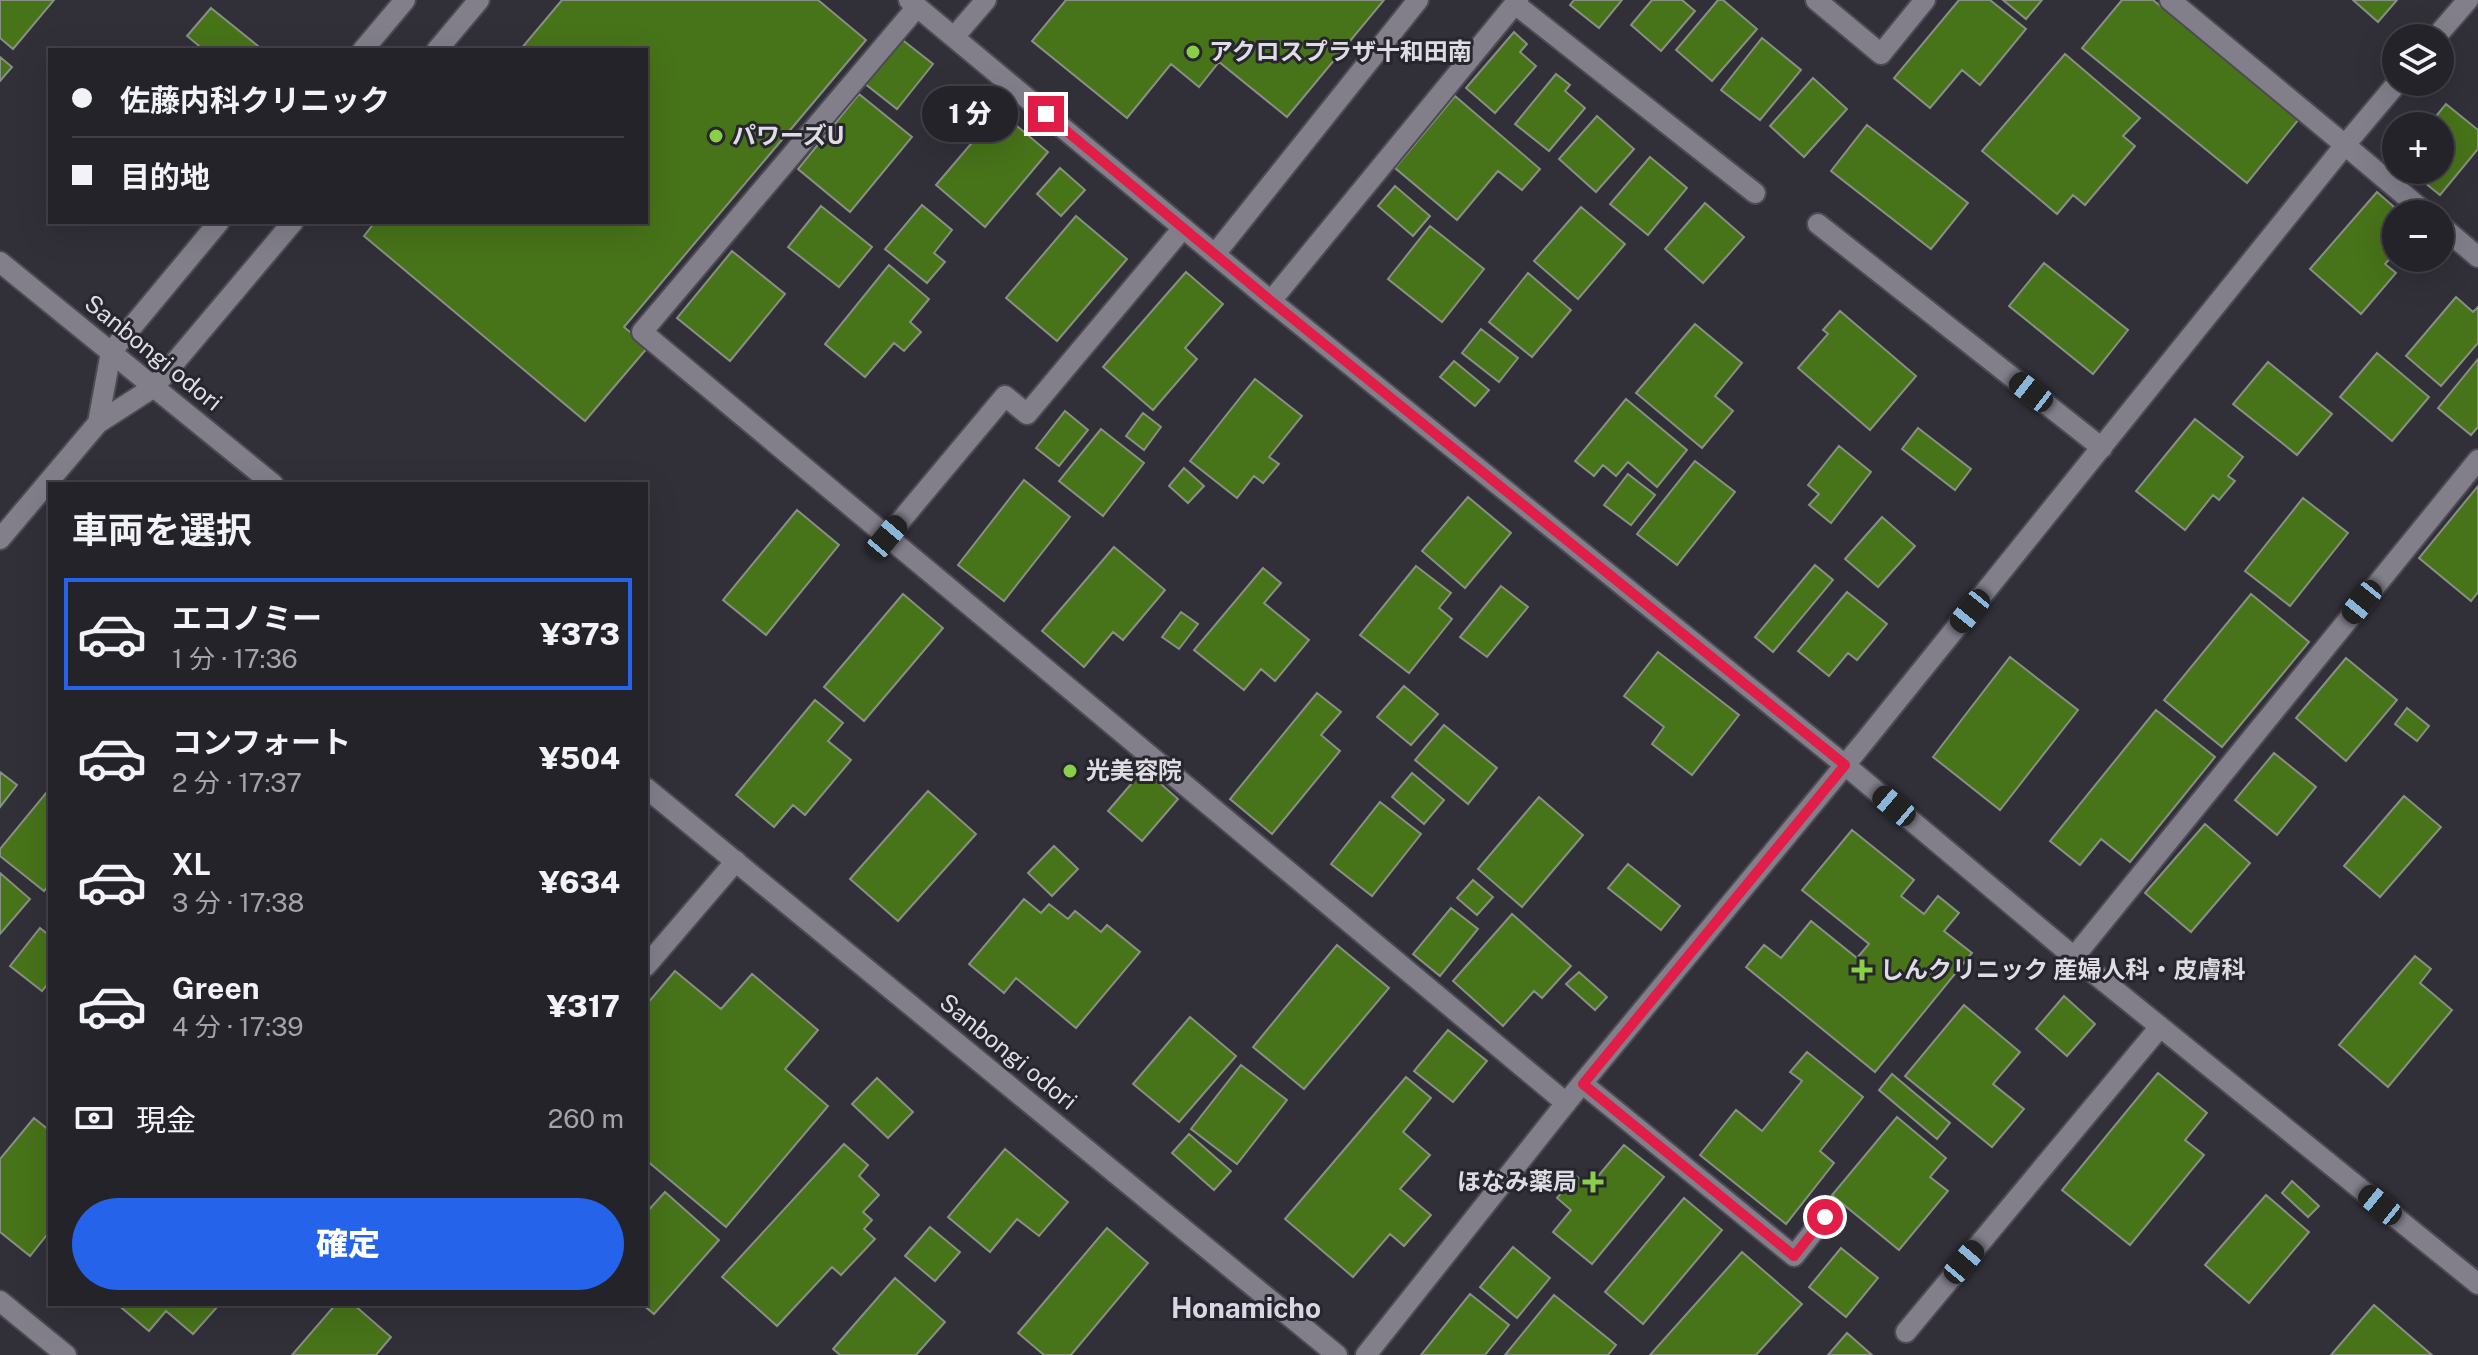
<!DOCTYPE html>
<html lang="ja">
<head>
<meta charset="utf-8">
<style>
  body { margin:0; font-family:"Public Sans","Noto Sans JP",sans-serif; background:#312f36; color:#f1f3f6; height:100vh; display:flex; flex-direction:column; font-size:30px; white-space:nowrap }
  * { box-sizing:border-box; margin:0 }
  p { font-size:26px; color:#a3a4a8 }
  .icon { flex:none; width:44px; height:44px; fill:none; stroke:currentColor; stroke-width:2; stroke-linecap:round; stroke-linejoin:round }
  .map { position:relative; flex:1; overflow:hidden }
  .drawer { position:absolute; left:48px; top:482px; width:600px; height:824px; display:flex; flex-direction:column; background:#25232a; border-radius:0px; box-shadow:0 8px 32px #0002,0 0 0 2px #424047 }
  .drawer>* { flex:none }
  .banner { position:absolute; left:48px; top:48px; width:600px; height:176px; border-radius:0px; box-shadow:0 8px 32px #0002,0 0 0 2px #424047; display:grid; align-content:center; height:176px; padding:0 24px; background:#25232a }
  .buttons { position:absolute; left:2382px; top:24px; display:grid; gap:16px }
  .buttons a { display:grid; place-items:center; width:72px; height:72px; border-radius:50%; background:#25232a; box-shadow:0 8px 32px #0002,0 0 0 2px #424047; font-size:40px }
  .end { position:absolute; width:36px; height:36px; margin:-18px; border:10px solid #e11d48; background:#fff; box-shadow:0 0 0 4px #fff }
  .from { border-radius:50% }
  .bubble { position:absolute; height:56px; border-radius:28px; background:#25232a; box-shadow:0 8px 32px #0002,0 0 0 2px #424047; font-size:26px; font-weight:800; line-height:56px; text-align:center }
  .car { position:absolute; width:24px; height:48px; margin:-24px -12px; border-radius:10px; box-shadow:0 0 6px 2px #0007; background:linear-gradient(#222 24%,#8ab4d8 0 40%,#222 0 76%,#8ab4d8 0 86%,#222 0) }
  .banner b { display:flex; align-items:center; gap:28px; height:76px; font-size:30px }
  .banner b+b { border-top:2px solid #424047 }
  .banner i { width:20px; height:20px; background:#f1f3f6 }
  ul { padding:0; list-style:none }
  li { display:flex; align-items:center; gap:24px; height:112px; margin:0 16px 12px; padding:0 8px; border:4px solid transparent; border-radius:0px }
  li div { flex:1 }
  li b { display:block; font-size:30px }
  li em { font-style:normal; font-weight:800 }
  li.selected { border-color:#2563eb }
  li>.icon { width:72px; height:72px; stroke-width:1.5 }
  h2 { padding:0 24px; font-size:36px; line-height:96px }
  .pay { display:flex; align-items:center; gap:20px; height:88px; padding:0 24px; font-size:30px }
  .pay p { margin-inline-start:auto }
  .button { display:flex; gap:16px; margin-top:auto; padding:16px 24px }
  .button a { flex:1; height:92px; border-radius:48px; background:#2563eb; color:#fff; font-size:32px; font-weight:800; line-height:92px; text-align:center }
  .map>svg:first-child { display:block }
  .building { fill:#477319; stroke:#888f84; stroke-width:2 }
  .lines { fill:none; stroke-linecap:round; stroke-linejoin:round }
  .service-casing { stroke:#4c4a53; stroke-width:24 }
  .minor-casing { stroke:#4c4a53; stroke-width:24 }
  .tertiary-casing { stroke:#4c4a53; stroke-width:24 }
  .secondary-casing { stroke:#4c4a53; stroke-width:24 }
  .service { stroke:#827f8b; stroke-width:20 }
  .minor { stroke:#827f8b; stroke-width:20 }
  .tertiary { stroke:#827f8b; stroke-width:20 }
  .secondary { stroke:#827f8b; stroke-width:20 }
  .route { stroke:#e11d48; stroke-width:10 }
  .poi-dot { fill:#89cf48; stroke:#27252e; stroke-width:3 }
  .labels { text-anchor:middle; stroke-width:6; stroke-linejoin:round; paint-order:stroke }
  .poi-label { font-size:24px; font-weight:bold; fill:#dfdde3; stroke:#27252e; text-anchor:start }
  .street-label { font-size:24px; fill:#dfdde3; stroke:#27252e }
  .quarter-label { font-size:28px; font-weight:bold; fill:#dad7e4; stroke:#27252e }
</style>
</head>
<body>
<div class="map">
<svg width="2478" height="1355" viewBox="0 0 2478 1355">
  <rect width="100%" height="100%" fill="#312f38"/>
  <!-- building -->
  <path class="building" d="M0,0h54l-41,49 -13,-11z
    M562,0h256l48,40 -242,287 24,20 -63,74 -221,-185 11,-14h271v-172h-126z
    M1066,0h318l-97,117 -68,-55 -20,25 -28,-23 -44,54 -95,-77z
    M1574,0h48l-23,28 -29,-23z
    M1652,0h30l13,11 -34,40 -30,-26z
    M1718,0h5l34,29 -45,52 -36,-31z
    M1959,0h31l36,29 -46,56 -18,-15 -32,38 -36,-30z
    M2003,0h39l-16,19z
    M2122,0h31l146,119 -52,64 -165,-135z
    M2353,0h44l-19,22z
    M211,8l52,42h-59l-17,-14z
    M1514,32l13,12 -7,8 16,14 -41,47 -29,-25z
    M900,38l33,26 -36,45 -33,-26z
    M1762,38l39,32 -41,50 -39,-30z
    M2065,54l75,64 -17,18 12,10 -50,59 -12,-10 -16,19 -75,-63z
    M0,57l12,10 -12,14z
    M1556,74l14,11 -5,6 20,17 -36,43 -34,-27z
    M1813,78l34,31 -43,48 -34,-31z
    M859,94l53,43 -62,75 -52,-43z
    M1455,96l85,73 -18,21 -24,-19 -41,49 -62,-52z
    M2446,104l32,26v19l-38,46 -31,-25h31v-44h-12z
    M999,111l49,41 -63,75 -49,-42z
    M1597,116l37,33 -38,43 -37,-33z
    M1867,125l101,78 -37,46 -100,-78z
    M1650,157l37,31 -39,47 -38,-31z
    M1060,168l25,22 -24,26 -24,-22z
    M1395,186l35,30 -17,20 -35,-30z
    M2377,192l25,22h-6v38l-11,12 11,9 -35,41 -51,-45z
    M1705,203l39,34 -41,46 -38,-34z
    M922,205l30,25 -18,23 11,9 -18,21 -42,-34z
    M821,206l51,41 -33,40 -51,-40z
    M1581,207l44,37 -47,55 -44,-38z
    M1076,216l51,43 -70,82 -51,-43z
    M1430,226l54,43 -42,53 -54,-43z
    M732,251l53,43 -55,67 -53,-43z
    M2044,263l84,67 -35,44 -84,-68z
    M889,265l40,34 -19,23 11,10 -17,19 -10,-8 -29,34 -40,-33z
    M1186,272l37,32 -38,44 12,11 -44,51 -50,-43z
    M1528,273l43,37 -39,47 -43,-35z
    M2456,297l17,15 5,-5v36l-37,43 -35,-30z
    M1840,311l76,65 -46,54 -72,-62 30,-34 -5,-4z
    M1695,324l47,39 -27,33 18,15 -31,37 -66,-55z
    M1481,329l37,29 -19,24 -37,-29z
    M2377,353l52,44 -37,44 -52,-44z
    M2478,359v68l-7,8 -33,-27z
    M1454,361l35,29 -14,16 -35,-29z
    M2268,362l64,52 -35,41 -64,-51z
    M1255,379l47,37 -33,41 10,7 -16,19 -9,-7 -17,22 -47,-37z
    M1626,399l61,51 -30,37 -29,-25 -12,14 -13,-11 -9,11 -19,-15z
    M1065,411l23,19 -29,36 -23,-18z
    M1143,413l18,14 -17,23 -18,-14z
    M2195,419l48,38 -15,19 7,5 -16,19 -6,-5 -28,35 -49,-39z
    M1918,428l53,41 -16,21 -53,-41z
    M1101,429l43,34 -41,53 -44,-35z
    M1839,446l32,26 -40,51 -22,-18 10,-11 -11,-9z
    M1695,461l40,31 -58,73 -40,-31z
    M1184,468l20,18 -16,17 -19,-17z
    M1628,474l27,21 -24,30 -27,-20z
    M1024,480l46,37 -66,84 -46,-36z
    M2478,486v106l-7,9 -52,-43z
    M1468,497l43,36 -46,55 -43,-37z
    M2303,498l45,35 -58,73 -45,-35z
    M797,510l42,35 -73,90 -43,-35z
    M1882,517l33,29 -37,41 -33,-28z
    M1114,547l51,43 -42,50 -10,-8 -29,35 -42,-36z
    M1815,565l18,15 -60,72 -18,-15z
    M1416,566l35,27 -12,15 13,11 -43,54 -49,-38z
    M1263,568l18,15 -17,20 45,37 -34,41 -14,-12 -17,21 -50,-40z
    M1501,586l27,21 -41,50 -27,-20z
    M1847,592l40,32 -30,36 -9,-7 -19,23 -31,-25z
    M903,594l40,34 -79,93 -40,-34z
    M2251,594l58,48 -87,105 -58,-47z
    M1181,612l17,12 -19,25 -17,-12z
    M1658,652l81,63 -47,60 -40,-31 12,-17 -40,-31z
    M2010,657l68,53 -78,100 -67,-53z
    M2346,658l51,42 -51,61 -50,-43z
    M1404,686l34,28 -27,31 -34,-28z
    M1317,693l24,19 -20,23 19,16 -68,83 -42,-35z
    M815,700l28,23 -15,18 23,19 -46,55 -12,-10 -19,22 -38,-32z
    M2407,708l22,18 -12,15 -22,-17z
    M2156,710l59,47 -85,105 -29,-23 -21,26 -30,-24z
    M1444,725l53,43 -29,36 -53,-44z
    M2274,753l42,34 -39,48 -42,-35z
    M1144,769l34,30 -36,42 -34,-30z
    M0,772l17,13 -17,22z
    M1412,773l32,27 -20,24 -32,-27z
    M928,791l48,43 -78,87 -48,-42z
    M46,793l4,3v88l-6,7 -44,-35v-7z
    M2404,796l37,31 -61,70 -36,-31z
    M1539,797l44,38 -61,72 -44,-38z
    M1380,802l41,32 -49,62 -41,-32z
    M2205,824l45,39 -59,69 -46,-39z
    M1852,830l62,50 -13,16 23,18 14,-18 21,17 -15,18 28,22 -97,119 -129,-105 18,-22 17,13 30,-37 46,37 12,-14 -67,-54z
    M1054,846l24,23 -26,27 -24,-23z
    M1628,864l52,42 -19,24 -53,-42z
    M0,873l30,26 -30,35z
    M1473,880l20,17 -16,18 -20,-17z
    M1024,899l17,14 8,-9 19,15 7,-8 26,21 6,-7 33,27 -64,76 -60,-50 -12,15 -35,-29z
    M1451,908l27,21 -38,47 -27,-22z
    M1512,914l59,52 -29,32 -8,-7 -31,35 -50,-45z
    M40,928l10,8v45l-8,10 -32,-25z
    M1337,945l52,43 -85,101 -51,-42z
    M2415,956l16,13 -11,14 32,27 -64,77 -49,-42z
    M675,971l46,38 31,-35 66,56 -33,39 43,37 -102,121 -80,-67v-155z
    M1579,972l28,25 -12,13 -29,-26z
    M2064,996l31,28 -28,32 -31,-27z
    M1964,1005l56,47 -27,32 31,25 -32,38 -87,-71z
    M1190,1017l46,39 -57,66 -46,-38z
    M1448,1030l39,31 -34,41 -39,-31z
    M1807,1052l56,45 -43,54 14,12 -48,61 -86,-69 36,-45 26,21 40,-50 -12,-9z
    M1241,1065l46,35 -50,64 -46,-35z
    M2158,1073l49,40 -22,27 19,15 -74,90 -68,-55z
    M1892,1074l58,49 -13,16 -58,-49z
    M1406,1077l25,21 -28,34 27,23 -30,34 31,26 -27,31 -14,-12 -37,43 -68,-58z
    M877,1078l36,34 -25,26 -36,-34z
    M1897,1117l49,41 -16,19 18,14 -49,59 -67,-55z
    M34,1118l16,13v100l-20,25 -30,-24v-73z
    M1189,1134l42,37 -17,19 -42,-37z
    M844,1144l24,21 -9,11 20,19 -16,17 9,8 -8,9 11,10 -34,36 -9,-8 -55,59 -55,-49z
    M1624,1145l40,32 -72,87 -39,-32 18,-22 -14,-12 19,-22 14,10z
    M1005,1149l63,53 -29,34 -22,-17 -27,33 -42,-35z
    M2292,1181l27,25 -11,11 -26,-24z
    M665,1192l54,48 -65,74 -12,-10h4v-91z
    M2266,1195l43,37 -60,71 -44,-38z
    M1684,1198l38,32 -79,94 -38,-32z
    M930,1227l30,25 -25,29 -30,-25z
    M1107,1228l41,35 -77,92h-27l-26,-22z
    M1513,1247l37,31 -33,40 -37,-31z
    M1841,1248l37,30 -32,39 -37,-30z
    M1742,1252l60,52 -46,51h-106z
    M895,1278l50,44 -29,33h-76l-7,-6z
    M1470,1294l39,31 -24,30h-64z
    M1554,1295l62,50 -8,10h-103z
    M117,1304h99l2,2 -25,28 -27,-23 -17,20z
    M336,1304h17l38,33 -15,18h-84z
    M2374,1305l58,50h-101z
    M1847,1333l25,22h-44z"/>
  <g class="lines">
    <!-- service casing -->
    <g class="service-casing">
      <path id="service" d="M1816,0l65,54 44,-54
        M2170,0l175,145
        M1515,4l240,189
        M954,37l32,-37
        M1818,224l284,224
        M1215,254l203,-254
        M887,537l118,-141 22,18 156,-186
        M646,966l90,-105
        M1583,1084l211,172 31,-39
        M1906,1332l254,-305"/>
    </g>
    <!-- minor casing -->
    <g class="minor-casing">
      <path id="minor" d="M917,7l-275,325 924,771
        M2345,145l82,69
        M2440,225l38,32
        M1271,301l247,-301
        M2074,957l404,-497
        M0,1301l66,54"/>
    </g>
    <!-- tertiary casing -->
    <g class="tertiary-casing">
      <path id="tertiary" d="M909,0l362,301 574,464 229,192 404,327
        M2435,38l33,-38
        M363,50l42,-50
        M437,50l42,-50
        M98,423l13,-71 108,-130
        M0,539l98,-116 56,-36 139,-165
        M1366,1355l200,-252 298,-361 481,-597 53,-63"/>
    </g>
    <!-- secondary casing -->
    <g class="secondary-casing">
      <path id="secondary" d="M0,262l273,222
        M646,788l691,567"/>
    </g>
    <!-- service -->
    <use href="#service" class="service"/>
    <!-- minor -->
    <use href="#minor" class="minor"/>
    <!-- tertiary -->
    <use href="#tertiary" class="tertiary"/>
    <!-- secondary -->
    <use href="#secondary" class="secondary"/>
  </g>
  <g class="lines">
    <!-- route -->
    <path class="route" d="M1046,114l225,187 574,464 -262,319 211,172 31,-39"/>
  </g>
  <!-- markers -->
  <g class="poi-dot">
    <circle cx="1193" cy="52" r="8"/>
    <circle cx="716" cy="136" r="8"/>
    <circle cx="1070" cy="771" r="8"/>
    <path d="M1858 958h8v8h8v8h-8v8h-8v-8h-8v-8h8z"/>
    <path d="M1589 1170h8v8h8v8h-8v8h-8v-8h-8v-8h8z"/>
  </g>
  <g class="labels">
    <!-- poi labels -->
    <g class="poi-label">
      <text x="1209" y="60">アクロスプラザ十和田南</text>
      <text x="732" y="144">パワーズU</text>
      <text x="1086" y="779">光美容院</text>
      <text x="1880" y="978">しんクリニック 産婦人科・皮膚科</text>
      <text x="1577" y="1190" text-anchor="end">ほなみ薬局</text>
    </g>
    <!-- street labels -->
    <g class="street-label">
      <text transform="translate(153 353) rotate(39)" y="8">Sanbongi odori</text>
      <text transform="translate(1008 1052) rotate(39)" y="8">Sanbongi odori</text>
    </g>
    <!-- quarter labels -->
    <g class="quarter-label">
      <text x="1246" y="1318">Honamicho</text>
    </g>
  </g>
</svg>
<div class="buttons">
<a><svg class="icon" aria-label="layers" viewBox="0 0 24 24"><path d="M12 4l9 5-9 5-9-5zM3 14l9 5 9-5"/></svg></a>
<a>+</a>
<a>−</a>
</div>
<i class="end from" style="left:1825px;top:1217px"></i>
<i class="end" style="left:1046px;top:114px"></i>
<div class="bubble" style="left:922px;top:86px;width:96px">1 分</div>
<i class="car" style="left:2031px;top:392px;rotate:308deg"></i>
<i class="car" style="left:887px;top:537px;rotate:40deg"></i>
<i class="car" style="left:2362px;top:602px;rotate:219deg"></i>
<i class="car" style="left:1970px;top:611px;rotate:219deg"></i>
<i class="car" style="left:1894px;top:806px;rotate:310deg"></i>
<i class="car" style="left:2380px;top:1205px;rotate:309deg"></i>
<i class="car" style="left:1964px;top:1262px;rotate:40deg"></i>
<div class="banner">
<b><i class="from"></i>佐藤内科クリニック</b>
<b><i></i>目的地</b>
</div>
<section class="drawer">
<h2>車両を選択</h2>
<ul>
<li class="selected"><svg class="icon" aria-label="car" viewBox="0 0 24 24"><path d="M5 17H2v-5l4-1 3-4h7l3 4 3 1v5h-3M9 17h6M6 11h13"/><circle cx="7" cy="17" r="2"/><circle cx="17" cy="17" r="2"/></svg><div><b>エコノミー</b><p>1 分 · 17:36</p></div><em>¥373</em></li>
<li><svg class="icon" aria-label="car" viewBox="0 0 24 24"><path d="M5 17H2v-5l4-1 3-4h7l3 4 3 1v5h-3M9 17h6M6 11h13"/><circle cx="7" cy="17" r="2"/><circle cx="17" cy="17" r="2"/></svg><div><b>コンフォート</b><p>2 分 · 17:37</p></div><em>¥504</em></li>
<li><svg class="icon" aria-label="car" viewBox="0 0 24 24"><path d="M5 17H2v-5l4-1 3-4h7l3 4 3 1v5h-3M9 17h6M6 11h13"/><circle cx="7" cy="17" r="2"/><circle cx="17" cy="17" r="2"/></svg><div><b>XL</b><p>3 分 · 17:38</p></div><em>¥634</em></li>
<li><svg class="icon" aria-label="car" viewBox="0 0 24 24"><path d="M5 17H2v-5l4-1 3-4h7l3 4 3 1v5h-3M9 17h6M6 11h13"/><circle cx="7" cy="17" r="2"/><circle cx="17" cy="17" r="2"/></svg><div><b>Green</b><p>4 分 · 17:39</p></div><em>¥317</em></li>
</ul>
<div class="pay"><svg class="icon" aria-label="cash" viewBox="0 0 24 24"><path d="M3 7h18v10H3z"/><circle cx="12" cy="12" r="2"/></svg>現金<p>260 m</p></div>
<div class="button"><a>確定</a></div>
</section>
</div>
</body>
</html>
